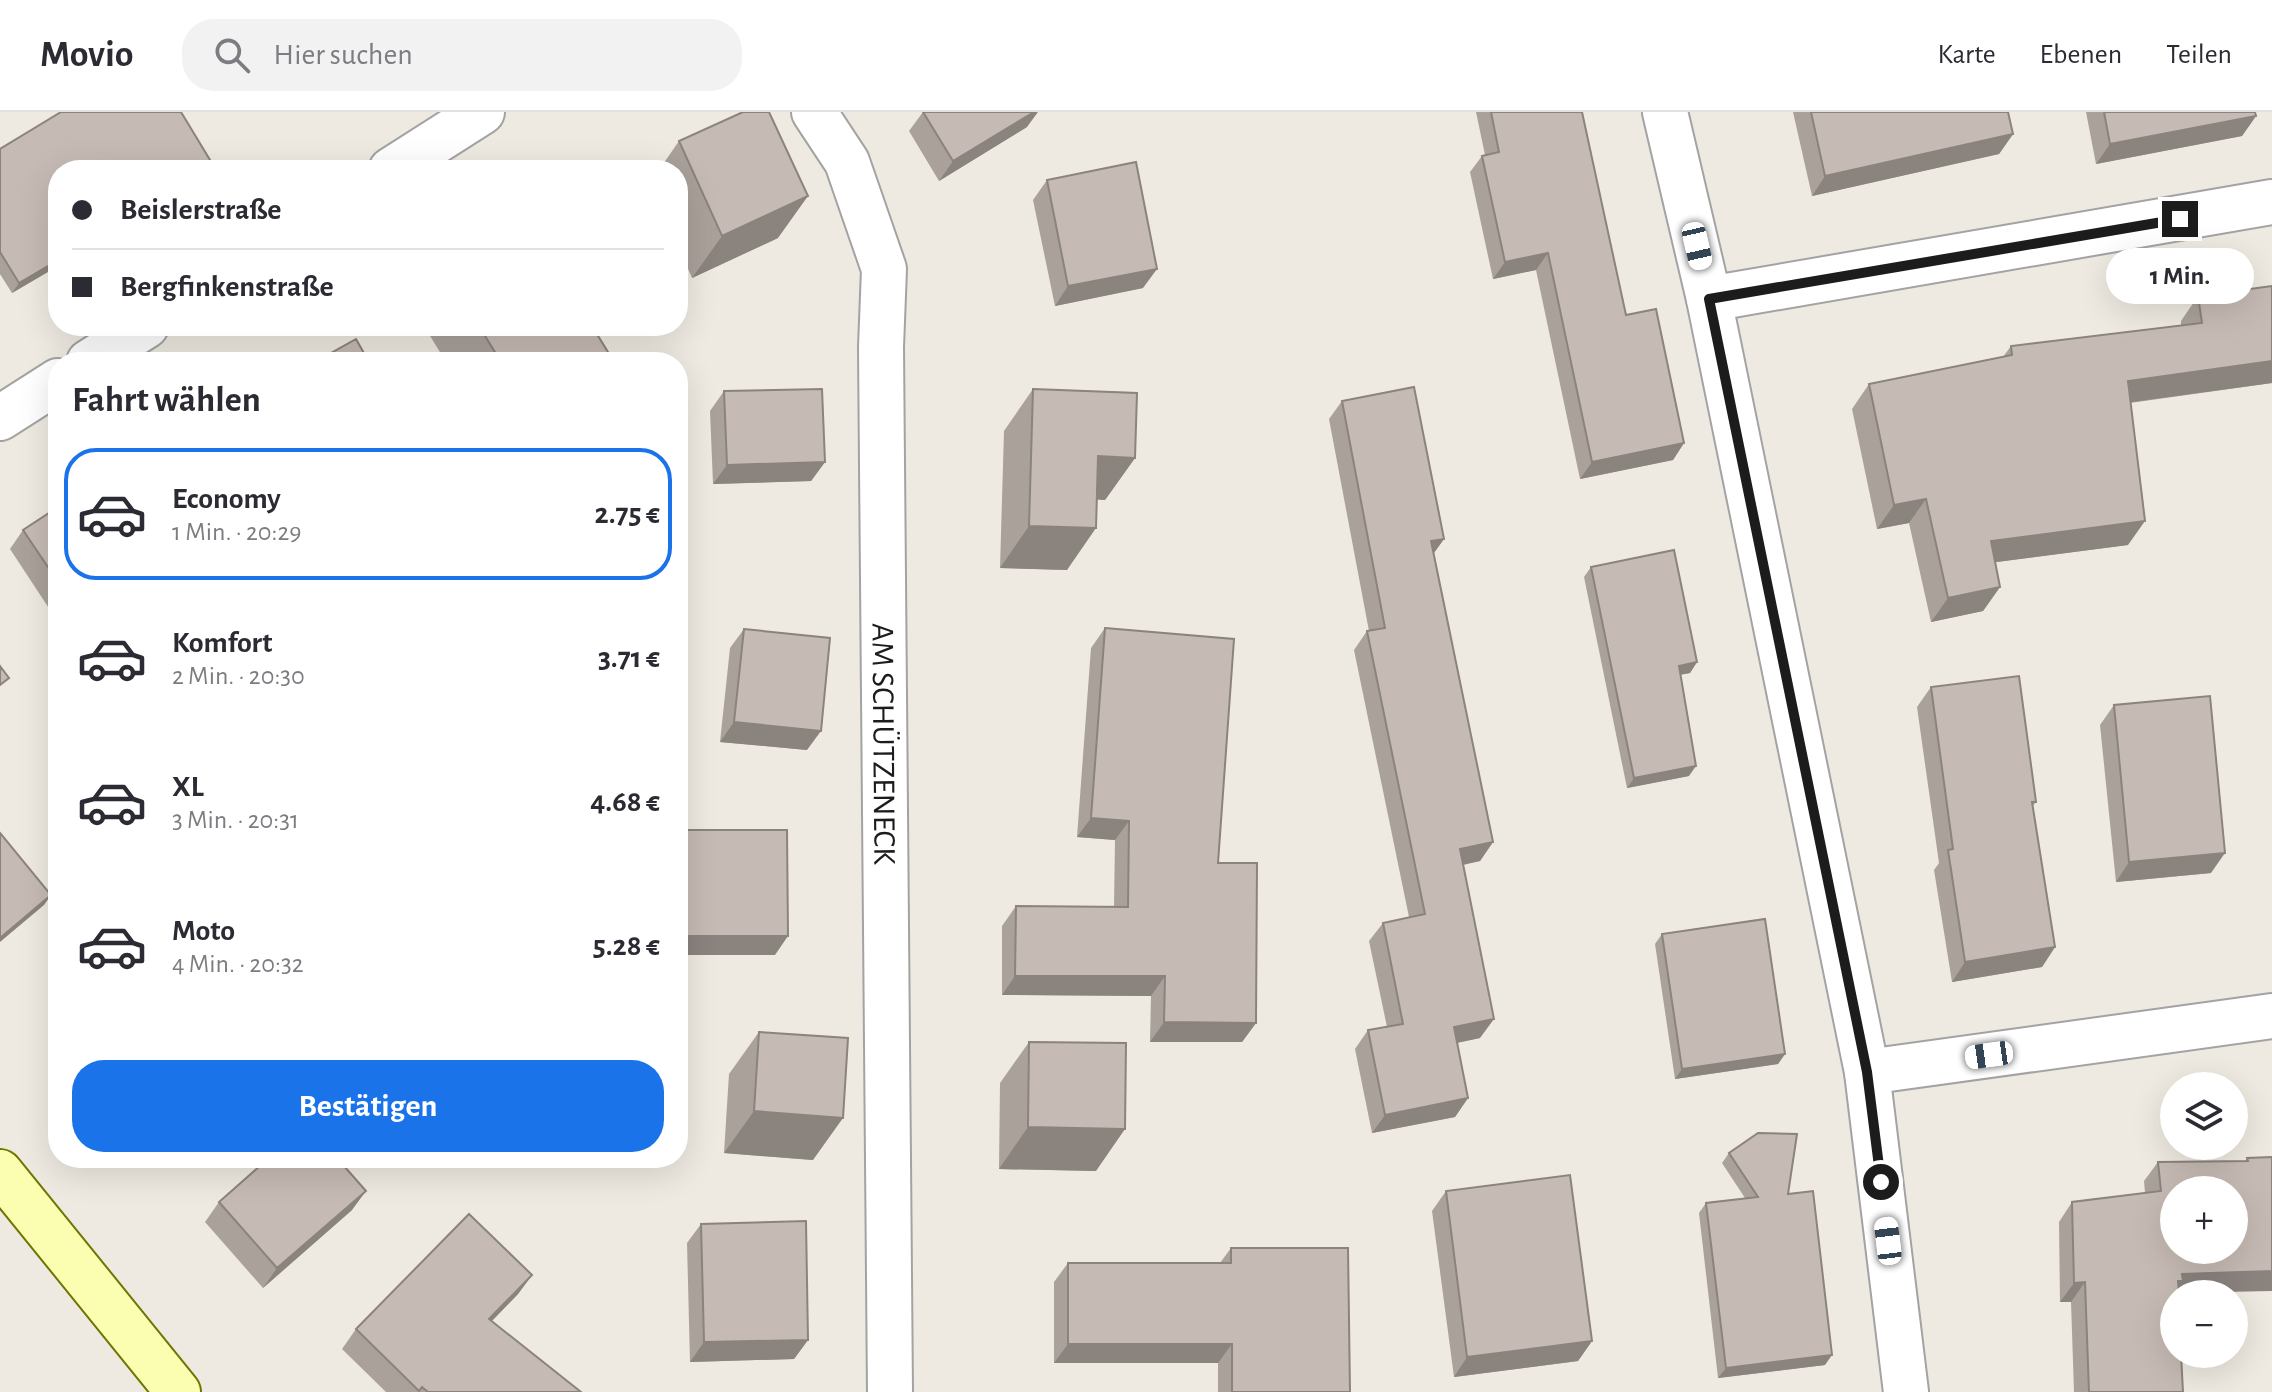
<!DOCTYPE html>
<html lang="de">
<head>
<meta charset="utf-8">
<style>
  body { margin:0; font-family:"Alegreya Sans",sans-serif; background:#f2f2f3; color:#2b2b33; height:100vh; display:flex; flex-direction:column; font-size:30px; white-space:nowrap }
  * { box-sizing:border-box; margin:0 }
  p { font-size:26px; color:#7c7c81 }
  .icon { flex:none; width:44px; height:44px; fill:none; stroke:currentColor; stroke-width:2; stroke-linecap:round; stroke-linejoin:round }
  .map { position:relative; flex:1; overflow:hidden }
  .side { position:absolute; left:48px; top:240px; width:640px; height:816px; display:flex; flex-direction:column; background:#fff; border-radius:32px; box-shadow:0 8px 32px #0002 }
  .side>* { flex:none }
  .top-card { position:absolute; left:48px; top:48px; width:640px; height:176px; border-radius:32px; box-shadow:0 8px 32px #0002; display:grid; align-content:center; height:176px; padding:0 24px; background:#fff }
  .fabs { position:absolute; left:2160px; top:960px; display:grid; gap:16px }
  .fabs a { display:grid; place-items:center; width:88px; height:88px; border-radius:50%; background:#fff; box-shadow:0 8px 32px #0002; font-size:40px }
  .end { position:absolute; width:36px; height:36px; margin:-18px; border:10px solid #1c1c1c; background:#fff; box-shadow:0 0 0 4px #fff }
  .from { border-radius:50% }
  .bubble { position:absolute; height:56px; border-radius:28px; background:#fff; box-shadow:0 8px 32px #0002; font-size:26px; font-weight:600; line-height:56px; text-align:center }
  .car { position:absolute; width:24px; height:48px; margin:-24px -12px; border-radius:10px; box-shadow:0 0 6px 2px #0007; background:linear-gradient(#fff 24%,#345 0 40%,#fff 0 76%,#345 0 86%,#fff 0) }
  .top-card b { display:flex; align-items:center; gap:28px; height:76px; font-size:30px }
  .top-card b+b { border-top:2px solid #e1e1e2 }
  .top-card i { width:20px; height:20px; background:#2b2b33 }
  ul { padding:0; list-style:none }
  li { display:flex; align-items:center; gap:24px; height:132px; margin:0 16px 12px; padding:0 8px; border:4px solid transparent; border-radius:32px }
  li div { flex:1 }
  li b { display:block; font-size:30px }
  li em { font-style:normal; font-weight:600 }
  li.selected { border-color:#1a73e8 }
  li>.icon { width:72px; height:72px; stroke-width:1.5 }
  h2 { padding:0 24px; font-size:36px; line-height:96px }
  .action { display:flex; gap:16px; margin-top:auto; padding:16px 24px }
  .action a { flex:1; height:92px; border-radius:32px; background:#1a73e8; color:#fff; font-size:32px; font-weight:600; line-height:92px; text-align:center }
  header { display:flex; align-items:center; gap:48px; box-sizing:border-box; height:112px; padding:0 40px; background:#fff; border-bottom:2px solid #e1e1e2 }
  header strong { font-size:38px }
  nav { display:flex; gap:44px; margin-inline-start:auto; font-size:28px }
  .search { width:560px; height:72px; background:#f2f2f3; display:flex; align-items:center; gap:20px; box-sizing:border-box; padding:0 28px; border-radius:32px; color:#7c7c81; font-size:30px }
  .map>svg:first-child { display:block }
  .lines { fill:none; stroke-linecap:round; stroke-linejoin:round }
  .street-casing { stroke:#a3a3a3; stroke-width:48 }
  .secondary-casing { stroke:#6c7600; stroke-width:48 }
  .street { stroke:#fff; stroke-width:44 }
  .secondary { stroke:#fbfeb0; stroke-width:44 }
  .wall { fill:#aaa19b }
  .shaded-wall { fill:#8b837e }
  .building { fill:#c6bbb4; stroke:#8b837e; stroke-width:2; fill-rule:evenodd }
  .route { stroke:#1c1c1c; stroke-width:10 }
  .labels { text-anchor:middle; stroke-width:7; stroke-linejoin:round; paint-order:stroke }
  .street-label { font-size:32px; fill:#1c1c1c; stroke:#fff }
</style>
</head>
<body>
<header>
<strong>Movio</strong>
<div class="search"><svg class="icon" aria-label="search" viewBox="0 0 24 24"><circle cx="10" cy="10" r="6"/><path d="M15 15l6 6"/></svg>Hier suchen</div>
<nav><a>Karte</a><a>Ebenen</a><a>Teilen</a></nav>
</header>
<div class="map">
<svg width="2272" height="1280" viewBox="0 0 2272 1280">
  <rect width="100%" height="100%" fill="#eeeae1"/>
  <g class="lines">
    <!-- street casing -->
    <g class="street-casing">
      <g id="street">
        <path id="s1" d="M814,0l33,50 37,107 -3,78 9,1045"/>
        <path d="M1665,0l44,187 158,773 39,320"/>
        <path d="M391,58l91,-58"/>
        <path d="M1709,187l563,-97"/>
        <path d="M89,250l57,-36"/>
        <path d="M0,306l58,-37"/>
        <path d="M1867,960l405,-56"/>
      </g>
    </g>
    <!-- secondary casing -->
    <g class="secondary-casing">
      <path id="secondary" d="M0,1060l178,220"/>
    </g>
    <!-- street -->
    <use href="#street" class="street"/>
    <!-- secondary -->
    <use href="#secondary" class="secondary"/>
  </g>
  <!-- wall -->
  <path class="wall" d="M923,0l104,15 -88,54 -30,-50z
    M1476,0h106l44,203 58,128 -11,17 -93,19 -44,-209 -43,9 -23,-107 12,-16 3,-1z
    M1793,0h215l5,22 -14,20 -187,42z
    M2086,0h169l1,4 -14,20 -146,28z
    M679,29l99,97 -86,40 -14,-32v-76h-19z
    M0,37l58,21v96l-46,27 -12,-19z
    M1047,68l96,108 -88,18 -22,-106z
    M2272,174v97l-142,20 -2,142 -133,17 5,25 -17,24 -52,11 -22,-99 -32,6 -25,-120 17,-25 134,-27 8,-11 170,-20v-5l17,-25z
    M424,214h168l16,36h-162z
    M1033,277l102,69 -30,42 -8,-1 -30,71 -67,-2 4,-137z
    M724,279l101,71 -14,19 -98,3 -3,-73z
    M1342,289l102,138 -11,15 60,288 -13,19 -17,4 17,173 -23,5 11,55 -13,19 -83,16 -17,-84 13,-19 19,-3 -18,-86 14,-18 26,-6 -55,-267 13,-19h2l-40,-212z
    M58,395v115l-48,-73 13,-19z
    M1591,455l106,95 -7,11 -10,2 9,101 -62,12 -43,-211z
    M1105,516l113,235 38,160 -14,19h-92l1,-46 -149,-1v-69l14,-20 98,1 1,-67 -38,-3 14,-189z
    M744,517l63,121 -87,-8 10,-94z
    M1931,575l105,115 -4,5 23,140 -13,20 -90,15 -18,-112 5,-7 -22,-156z
    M2114,593l97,168 -95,9 -16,-157z
    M1662,822l123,120 -7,10 -103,15 -20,-135z
    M759,920l54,128 -89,-7 5,-79z
    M1029,930l67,129 -97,-2 1,-86z
    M1729,1041l59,41 37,171 -107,13 -19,-165 7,-10 39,-5 -23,-35z
    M2272,1045l-93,136 4,99h-109l-3,-90h-11l-1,-80 13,-20 73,-9 -1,-12 14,-19 87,-1 2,-3z
    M1446,1079l146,150 -14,20 -124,16 -22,-166z
    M219,1090l133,8 -89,78 -58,-66z
    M701,1112l107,116 -14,19 -104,3 -3,-119z
    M1231,1136l119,144h-132v-29h-164v-81l14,-19h152z
    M532,1163l-14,19 -26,27 89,71h-195l-44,-43 14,-20z"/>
  <!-- shaded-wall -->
  <path class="shaded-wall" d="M1034,0h4l-11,15 -88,54 14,-20z
    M2256,4l-14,20 -146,28 14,-20z
    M2013,22l-14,20 -187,42 13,-20z
    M808,84l-30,42 -86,40 30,-42z
    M1548,141l-12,17 -43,9 12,-17z
    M58,148v6l-46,27 7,-10z
    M1157,157l-14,19 -88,18 13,-20z
    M2272,249v22l-162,22 18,-24z
    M1684,331l-11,17 -93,19 12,-17z
    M1098,344l37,2 -30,42 -36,-2z
    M825,350l-14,19 -98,3 14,-19z
    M1926,387l-17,24 -32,6 17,-24z
    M2145,409l-17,24 -154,20 17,-24z
    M1029,414l67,2 -29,42 -67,-2z
    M1444,427l-13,18v-16z
    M2000,475l-17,24 -52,11 17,-24z
    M1697,550l-7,11 -18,3 7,-10z
    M734,610l87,9 -14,19 -87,-8z
    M1696,654l-7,10 -62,12 7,-10z
    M1091,706l38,3 -14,19 -38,-3z
    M1493,730l-13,19 -33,7 13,-19z
    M2225,741l-14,20 -95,9 13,-20z
    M51,783l-7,10 -44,37v-4z
    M678,824h110l-13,19h-97z
    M2055,835l-13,20 -90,15 13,-20z
    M1015,864h150l-14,20 -149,-1z
    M1494,907l-14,19 -39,8 13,-19z
    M1164,910l92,1 -14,19h-92z
    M1785,942l-7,10 -103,15 7,-10z
    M1468,986l-13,19 -83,16 13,-18z
    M754,999l89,7 -30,42 -89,-7z
    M1028,1015l97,2 -29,42 -97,-2z
    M366,1079l-14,19 -89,78 14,-20z
    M2272,1159v20l-98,2 8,-19z
    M532,1163l-14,19 -43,44 14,-19z
    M2085,1170l-14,20h-11l14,-19z
    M808,1228l-14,19 -104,3 14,-20z
    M1592,1229l-14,20 -124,16 13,-20z
    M1068,1232h164l-14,19h-164z
    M1832,1243l-7,10 -107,13 8,-10z"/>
  <!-- building -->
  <path class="building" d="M61,0h120l32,53 -9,5h-146v90l-39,23 -19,-31v-103z
    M743,0h26l39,84 -86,40 -43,-95z
    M923,0h111l-81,49z
    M1491,0h91l44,203 30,-6 28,134 -92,19 -44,-209 -43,9 -23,-106 17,-4z
    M1811,0h197l5,22 -188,42z
    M2104,0h151l1,4 -146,28z
    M1136,50l21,107 -89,17 -21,-106z
    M2272,174v75l-144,20 17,140 -154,20 9,46 -52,11 -22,-99 -32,6 -25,-121 143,-29 -1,-9 191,-23 -4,-27z
    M479,214h113l19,31 -8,5h-102z
    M356,227l13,23h-54z
    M1414,275l30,152 -13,2 62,301 -33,7 34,170 -40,8 14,71 -83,17 -17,-85 35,-6 -20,-101 42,-9 -58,-283 18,-3 -43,-227z
    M822,277l3,73 -98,3 -3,-74z
    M1033,277l104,4 -2,65 -37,-2 -2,72 -67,-2z
    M58,395v75l-35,-52z
    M1674,438l23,112 -18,4 17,100 -62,12 -43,-211z
    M1105,516l129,11 -16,224h39l-1,160 -92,-1 1,-46h-150l1,-70 112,1 1,-86 -38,-3z
    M744,517l86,9 -9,93 -87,-9z
    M0,554l9,12 -9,7z
    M2019,564l17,126h-4l23,145 -90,15 -17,-112 5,-1 -22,-162z
    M2210,584l15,157 -96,9 -15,-157z
    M678,718h109l1,106h-110z
    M0,721l51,62 -51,43z
    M1765,807l20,135 -103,15 -20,-135z
    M759,920l89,6 -5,80 -89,-7z
    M1029,930l97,1 -1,86 -97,-2z
    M1758,1021l39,1 -9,60 25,-3 19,164 -106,13 -20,-165 52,-6 -29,-44z
    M2272,1045v114l-90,3 1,7h-5l1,13h-5v60h7l2,38h-94l-4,-110 -11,1 -2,-81 89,-11 -3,-29 90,-1 -1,-3zM2174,1078h60v60h-60z
    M269,1046h68l29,33 -89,77 -58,-66z
    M1570,1063l22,166 -125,16 -21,-166z
    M469,1102l63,61 -43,44 92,73h-153l-6,-5 -3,4 -63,-62z
    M806,1109l2,119 -104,2 -3,-118z
    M1231,1136h117l2,144h-118v-48h-164v-81h163z"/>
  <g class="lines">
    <!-- route -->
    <path class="route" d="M1881,1070l-14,-110 -158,-773 471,-80"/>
  </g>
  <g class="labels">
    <!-- street labels -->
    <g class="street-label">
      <text dy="11" stroke="none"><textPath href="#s1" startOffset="648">AM SCHÜTZENECK</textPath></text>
    </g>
  </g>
</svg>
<div class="fabs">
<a><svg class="icon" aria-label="layers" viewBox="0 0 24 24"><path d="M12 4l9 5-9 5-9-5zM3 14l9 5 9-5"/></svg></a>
<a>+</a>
<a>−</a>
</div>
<i class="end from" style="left:1881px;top:1070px"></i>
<i class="end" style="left:2180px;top:107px"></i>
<div class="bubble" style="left:2106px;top:136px;width:148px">1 Min.</div>
<i class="car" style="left:1697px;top:134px;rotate:167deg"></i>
<i class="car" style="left:1989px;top:943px;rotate:262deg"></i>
<i class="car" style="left:1888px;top:1129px;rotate:353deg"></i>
<div class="top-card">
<b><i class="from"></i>Beislerstraße</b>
<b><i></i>Bergfinkenstraße</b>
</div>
<section class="side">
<h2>Fahrt wählen</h2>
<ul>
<li class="selected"><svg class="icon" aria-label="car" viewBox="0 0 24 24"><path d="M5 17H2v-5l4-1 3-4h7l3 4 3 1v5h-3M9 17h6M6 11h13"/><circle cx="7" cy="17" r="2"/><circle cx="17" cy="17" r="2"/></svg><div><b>Economy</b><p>1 Min. · 20:29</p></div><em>2.75 €</em></li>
<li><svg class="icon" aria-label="car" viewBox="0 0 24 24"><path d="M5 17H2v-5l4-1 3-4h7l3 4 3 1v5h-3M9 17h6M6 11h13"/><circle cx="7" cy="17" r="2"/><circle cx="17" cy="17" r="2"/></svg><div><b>Komfort</b><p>2 Min. · 20:30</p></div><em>3.71 €</em></li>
<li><svg class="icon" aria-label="car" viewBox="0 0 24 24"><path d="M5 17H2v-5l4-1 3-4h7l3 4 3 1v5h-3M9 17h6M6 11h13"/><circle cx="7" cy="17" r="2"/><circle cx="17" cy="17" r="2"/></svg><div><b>XL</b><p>3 Min. · 20:31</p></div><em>4.68 €</em></li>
<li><svg class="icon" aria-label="car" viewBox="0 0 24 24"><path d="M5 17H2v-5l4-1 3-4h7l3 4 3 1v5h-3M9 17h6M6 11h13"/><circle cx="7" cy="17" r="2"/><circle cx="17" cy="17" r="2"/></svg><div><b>Moto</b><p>4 Min. · 20:32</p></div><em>5.28 €</em></li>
</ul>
<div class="action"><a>Bestätigen</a></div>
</section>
</div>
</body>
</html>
